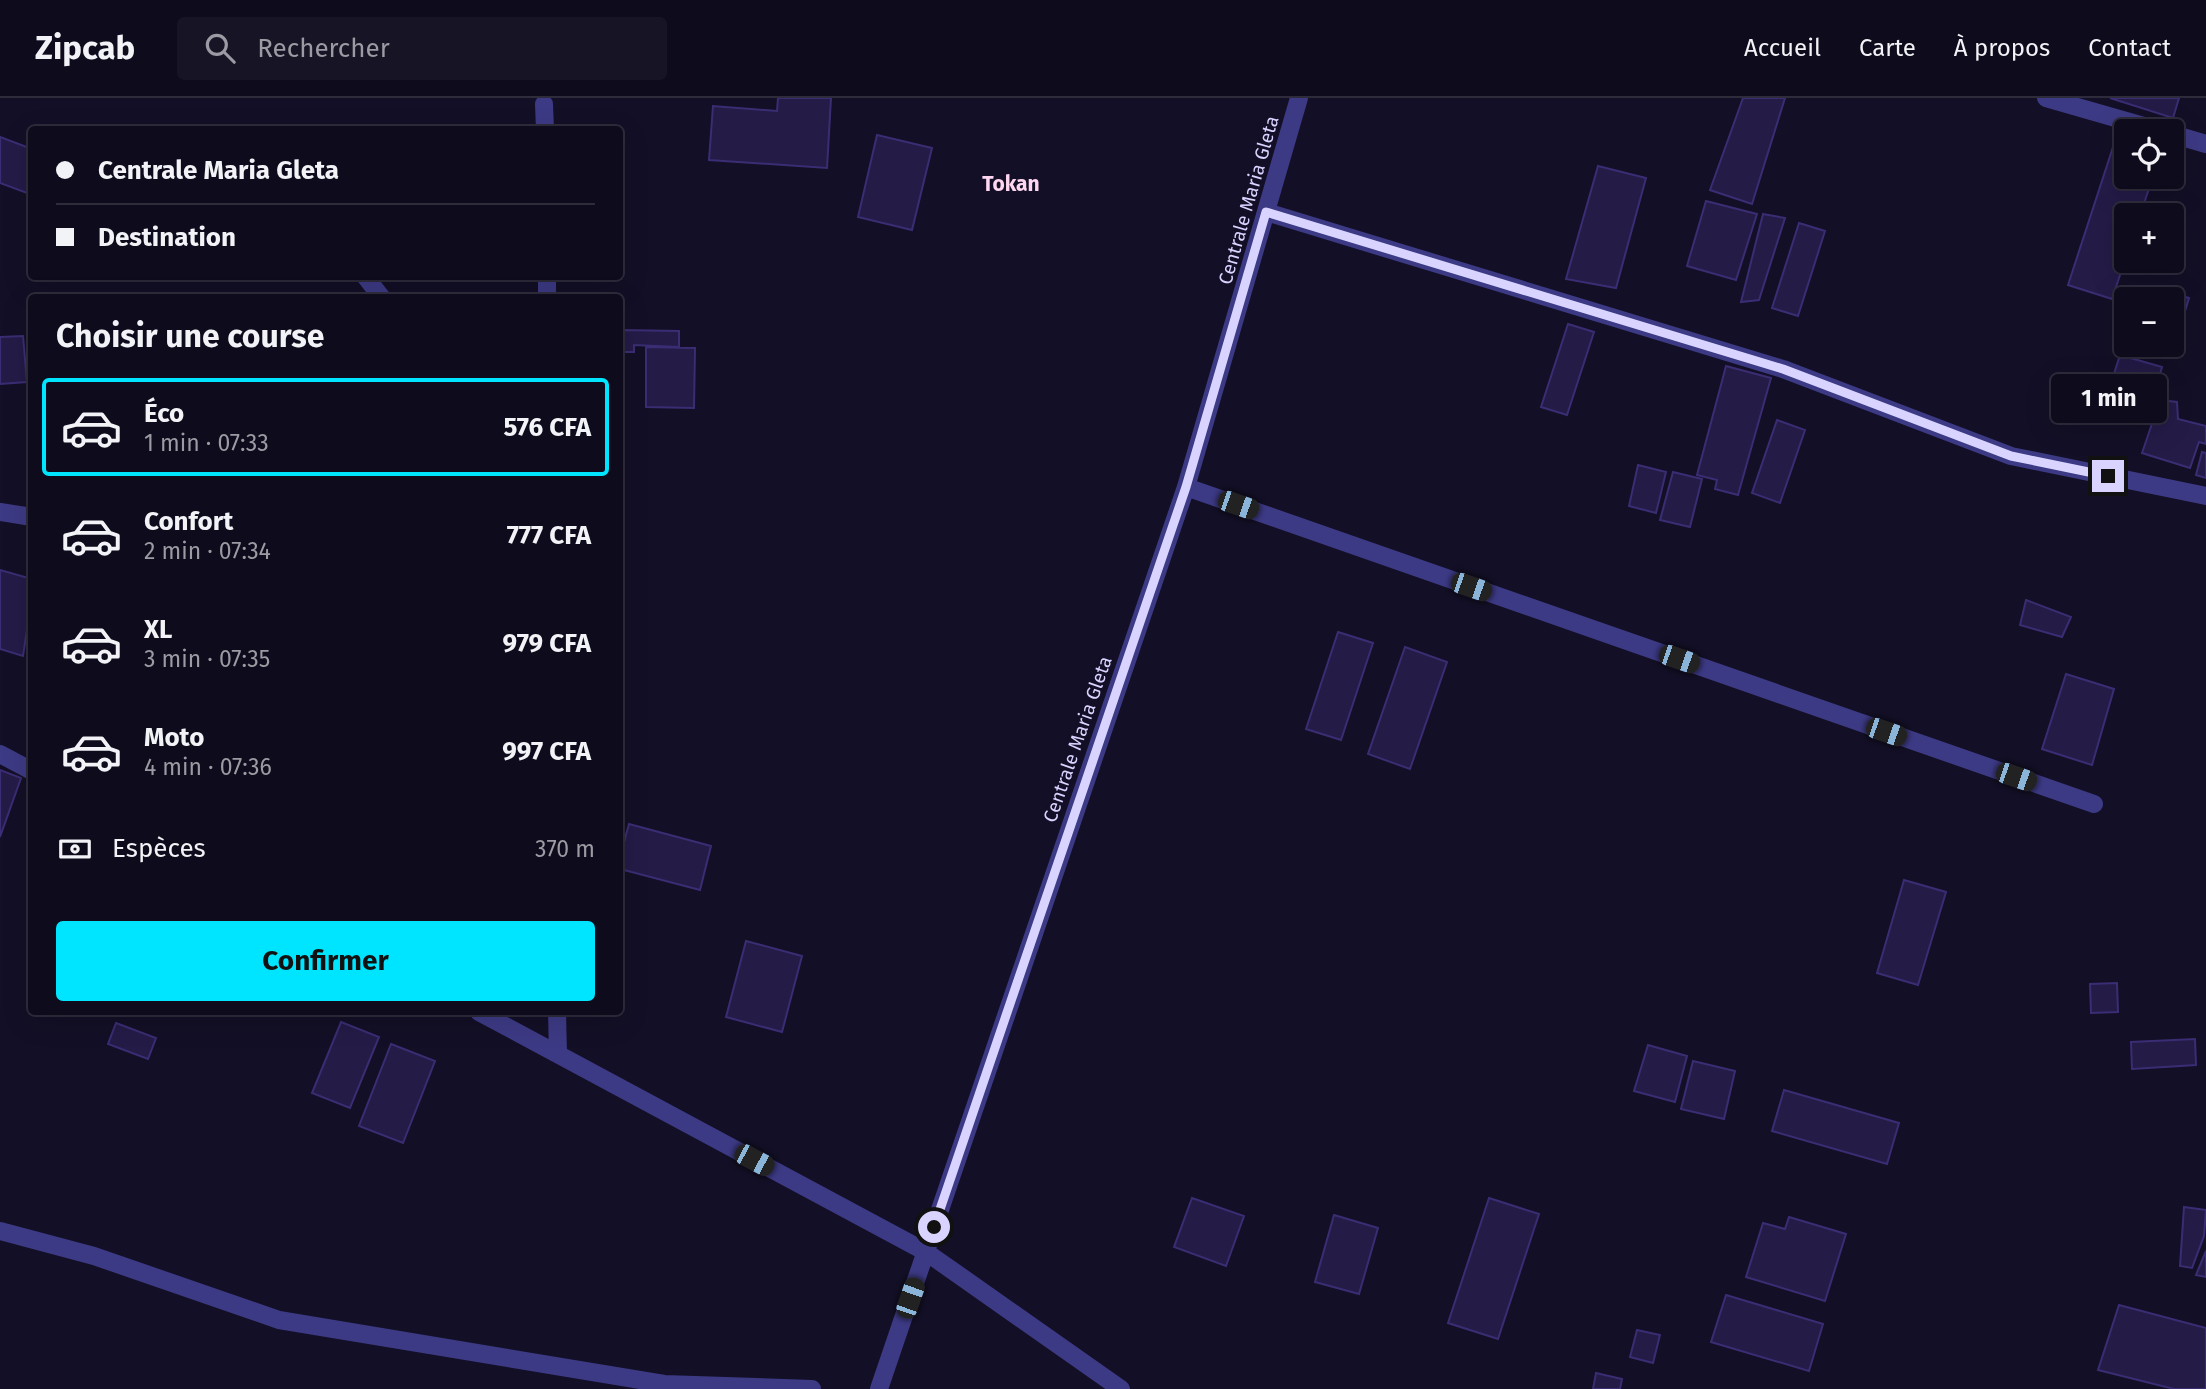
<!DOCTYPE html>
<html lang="fr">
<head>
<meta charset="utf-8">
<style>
  body { margin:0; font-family:"Fira Sans",sans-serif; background:#171425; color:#f1f3f6; height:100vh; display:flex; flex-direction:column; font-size:26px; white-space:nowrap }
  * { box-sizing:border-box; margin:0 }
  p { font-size:23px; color:#9b9ba3 }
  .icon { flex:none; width:38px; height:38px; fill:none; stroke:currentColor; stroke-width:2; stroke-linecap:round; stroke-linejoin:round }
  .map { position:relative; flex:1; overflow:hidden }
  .sheet { position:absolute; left:28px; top:196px; width:595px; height:721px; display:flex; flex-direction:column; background:#0e0b1c; border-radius:7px; box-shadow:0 7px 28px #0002,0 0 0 2px #2e2b3b }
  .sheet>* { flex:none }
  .guide { position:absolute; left:28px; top:28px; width:595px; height:154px; border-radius:7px; box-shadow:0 7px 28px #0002,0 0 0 2px #2e2b3b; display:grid; align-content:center; height:154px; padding:0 28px; background:#0e0b1c }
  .controls { position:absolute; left:2114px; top:21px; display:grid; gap:14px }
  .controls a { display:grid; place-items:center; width:70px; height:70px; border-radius:7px; background:#0e0b1c; box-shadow:0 7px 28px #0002,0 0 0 2px #2e2b3b; font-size:35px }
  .end { position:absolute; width:32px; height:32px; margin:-16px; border:9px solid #d9d4ff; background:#111; box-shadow:0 0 0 4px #111 }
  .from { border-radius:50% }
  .bubble { position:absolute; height:49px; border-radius:7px; background:#0e0b1c; box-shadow:0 7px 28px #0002,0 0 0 2px #2e2b3b; font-size:23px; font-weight:700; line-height:49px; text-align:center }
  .car { position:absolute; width:21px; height:42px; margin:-21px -10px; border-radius:9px; box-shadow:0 0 5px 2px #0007; background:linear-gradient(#222 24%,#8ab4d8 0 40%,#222 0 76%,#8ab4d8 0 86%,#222 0) }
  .guide b { display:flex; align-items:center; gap:24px; height:66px; font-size:26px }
  .guide b+b { border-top:2px solid #2e2b3b }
  .guide i { width:18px; height:18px; background:#f1f3f6 }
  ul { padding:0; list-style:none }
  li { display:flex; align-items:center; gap:21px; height:98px; margin:0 14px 10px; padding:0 14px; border:4px solid transparent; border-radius:7px }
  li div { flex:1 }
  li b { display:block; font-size:26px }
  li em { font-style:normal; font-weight:700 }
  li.selected { border-color:#00e5ff }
  li>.icon { width:63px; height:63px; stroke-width:1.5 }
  h2 { padding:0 28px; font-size:32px; line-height:84px }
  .pay { display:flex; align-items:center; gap:18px; height:77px; padding:0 28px; font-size:26px }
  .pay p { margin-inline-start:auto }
  .button { display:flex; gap:14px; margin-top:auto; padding:14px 28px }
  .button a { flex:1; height:80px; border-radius:7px; background:#00e5ff; color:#111; font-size:28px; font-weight:700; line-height:80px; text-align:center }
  header { display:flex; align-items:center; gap:42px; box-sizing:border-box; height:98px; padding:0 35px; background:#0e0b1c; border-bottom:2px solid #2e2b3b }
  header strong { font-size:33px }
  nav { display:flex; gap:38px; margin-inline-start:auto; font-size:24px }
  .search { width:490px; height:63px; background:#171425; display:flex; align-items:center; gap:18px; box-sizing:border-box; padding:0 24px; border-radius:7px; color:#9b9ba3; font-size:26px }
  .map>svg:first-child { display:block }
  .building { fill:#241b47; stroke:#3b2d73; stroke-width:2 }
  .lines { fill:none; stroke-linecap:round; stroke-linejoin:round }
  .minor { stroke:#3d3a85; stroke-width:18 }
  .route { stroke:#d9d4ff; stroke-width:9 }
  .labels { text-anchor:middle; stroke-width:6; stroke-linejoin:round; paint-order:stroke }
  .street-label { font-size:19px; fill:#d9d4ff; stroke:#130f26 }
  .neighbourhood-label { font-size:21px; font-weight:bold; fill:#ffd6f0; stroke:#130f26 }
</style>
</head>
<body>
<header>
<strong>Zipcab</strong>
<div class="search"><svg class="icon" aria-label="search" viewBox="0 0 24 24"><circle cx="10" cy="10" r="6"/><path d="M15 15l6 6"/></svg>Rechercher</div>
<nav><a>Accueil</a><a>Carte</a><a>À propos</a><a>Contact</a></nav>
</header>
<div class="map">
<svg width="2206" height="1291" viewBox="0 0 2206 1291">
  <rect width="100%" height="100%" fill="#130f26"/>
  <!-- building -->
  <path class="building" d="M778,0h53l-4,70 -118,-8 4,-54 64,5z
    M1743,0h42l-33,106 -42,-14z
    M2110,0h69l-6,20z
    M877,37l55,13 -20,82 -54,-13z
    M0,39l32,12v30l-5,14 -27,-10z
    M2114,46l12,3v30h27l-13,38h-14v42l-14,42 -44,-14z
    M1598,68l48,12 -30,110 -50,-9z
    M1706,103l51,13 -21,66 -49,-14z
    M1763,116l22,4 -26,82 -18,2z
    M1799,125l26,8 -27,85 -26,-8z
    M2171,195l18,5 -9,30 -8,-2v-27h-3z
    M1568,226l26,8 -27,83 -26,-8z
    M620,232l59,1v16l-45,-2v7h-14z
    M23,238l4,46 -27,2v-47z
    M646,249l49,1 -1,60 -48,-1z
    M2120,257l42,12 -14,51 -44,-13z
    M1726,268l45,12 -33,117 -23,-6 2,-9 -20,-5z
    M2160,302l17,2 1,17 28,7v18l-7,-2 -9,26 -48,-15z
    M1777,322l28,10 -25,73 -28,-10z
    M2202,354l4,1v25l-10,-3z
    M1638,367l28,7 -10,41 -27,-7z
    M1673,374l29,7 -12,48 -30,-7z
    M0,472l32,9v19l-9,58 -23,-7z
    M2026,502l45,17 -9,20 -42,-12z
    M1338,534l35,11 -32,97 -35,-11z
    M1405,549l42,15 -37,107 -42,-15z
    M2066,576l48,15 -22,76 -50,-16z
    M0,672l21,8 -21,59z
    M629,726l82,22 -11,44 -80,-21v-12z
    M1904,782l42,12 -28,93 -41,-12z
    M746,843l56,15 -20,76 -56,-15z
    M2117,885l1,29 -27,1 -1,-29z
    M341,924l38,15 -29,71 -38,-15z
    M116,925l40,15 -8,21 -40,-15z
    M2195,941l1,26 -64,4 -1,-27z
    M391,946l44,17 -32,82 -44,-17z
    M1648,947l39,11 -12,46 -41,-11z
    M1693,963l42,10 -11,48 -43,-10z
    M1784,992l115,33 -12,41 -115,-33z
    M1192,1100l52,18 -18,50 -52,-19z
    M1489,1100l50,16 -41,125 -50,-16z
    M2184,1109l22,3 -2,26 -12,32 -12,-2z
    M1334,1117l44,13 -19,66 -44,-12z
    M1789,1119l57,17 -21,67 -79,-24 17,-54 22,6z
    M2206,1153v26l-10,-2z
    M1726,1197l97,29 -14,47 -98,-29z
    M2119,1207l87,23v61h-32l-76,-19z
    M1637,1232l23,5 -7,28 -23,-6z
    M1596,1275l26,6 -2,10h-27z"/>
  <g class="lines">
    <!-- minor -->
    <path class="minor" d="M2046,0l115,33
      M544,6l1,26
      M2172,36l34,10
      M1266,114l517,157 228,87 195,40
      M365,178l17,22
      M547,178v22
      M1186,389l908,317
      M0,414l32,5
      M0,656l32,17
      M479,914l447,240 195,137
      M557,914l1,42
      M0,1133l94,25 185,64 385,64 148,5
      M879,1291l307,-902 113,-389"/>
  </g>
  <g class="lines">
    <!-- route -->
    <path class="route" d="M934,1129l252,-740 80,-275 517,157 228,87 97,20"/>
  </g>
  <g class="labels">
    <!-- street labels -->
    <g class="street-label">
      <text transform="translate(1248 102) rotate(-74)" y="7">Centrale Maria Gleta</text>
      <text transform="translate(1077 641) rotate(-71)" y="7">Centrale Maria Gleta</text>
    </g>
    <!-- neighbourhood labels -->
    <g class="neighbourhood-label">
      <text x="1011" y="93">Tokan</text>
    </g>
  </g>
</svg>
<div class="controls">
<a><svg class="icon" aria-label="locate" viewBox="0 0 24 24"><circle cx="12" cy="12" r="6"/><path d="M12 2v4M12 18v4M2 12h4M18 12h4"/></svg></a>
<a>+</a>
<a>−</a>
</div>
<i class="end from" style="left:934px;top:1129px"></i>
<i class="end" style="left:2108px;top:378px"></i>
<div class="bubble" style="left:2051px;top:276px;width:116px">1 min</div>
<i class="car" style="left:1238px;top:407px;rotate:109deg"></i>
<i class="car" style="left:1471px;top:489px;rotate:109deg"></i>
<i class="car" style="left:1679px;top:561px;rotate:109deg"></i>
<i class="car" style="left:1886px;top:634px;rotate:109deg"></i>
<i class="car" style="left:2016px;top:679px;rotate:109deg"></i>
<i class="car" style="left:754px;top:1062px;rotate:118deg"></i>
<i class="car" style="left:910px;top:1200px;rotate:19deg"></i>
<div class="guide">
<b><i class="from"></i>Centrale Maria Gleta</b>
<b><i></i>Destination</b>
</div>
<section class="sheet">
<h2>Choisir une course</h2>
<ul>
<li class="selected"><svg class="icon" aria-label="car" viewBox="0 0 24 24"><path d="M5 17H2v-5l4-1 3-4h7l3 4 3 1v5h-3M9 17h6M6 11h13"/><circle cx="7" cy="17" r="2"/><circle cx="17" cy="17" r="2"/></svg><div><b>Éco</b><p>1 min · 07:33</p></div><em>576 CFA</em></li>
<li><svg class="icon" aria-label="car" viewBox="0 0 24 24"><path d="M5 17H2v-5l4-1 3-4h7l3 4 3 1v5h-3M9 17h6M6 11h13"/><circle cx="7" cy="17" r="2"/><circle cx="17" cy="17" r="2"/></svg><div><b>Confort</b><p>2 min · 07:34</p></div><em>777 CFA</em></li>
<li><svg class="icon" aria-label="car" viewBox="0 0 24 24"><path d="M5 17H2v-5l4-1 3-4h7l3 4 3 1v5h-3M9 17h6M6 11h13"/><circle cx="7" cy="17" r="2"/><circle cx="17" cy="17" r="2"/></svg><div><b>XL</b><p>3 min · 07:35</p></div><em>979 CFA</em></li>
<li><svg class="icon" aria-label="car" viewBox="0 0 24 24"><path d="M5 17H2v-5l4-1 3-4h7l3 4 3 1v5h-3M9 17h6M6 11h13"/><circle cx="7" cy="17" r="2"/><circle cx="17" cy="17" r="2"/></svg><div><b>Moto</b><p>4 min · 07:36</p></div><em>997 CFA</em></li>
</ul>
<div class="pay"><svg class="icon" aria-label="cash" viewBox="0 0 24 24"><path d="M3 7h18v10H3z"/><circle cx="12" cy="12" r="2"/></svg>Espèces<p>370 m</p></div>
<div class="button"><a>Confirmer</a></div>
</section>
</div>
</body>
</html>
